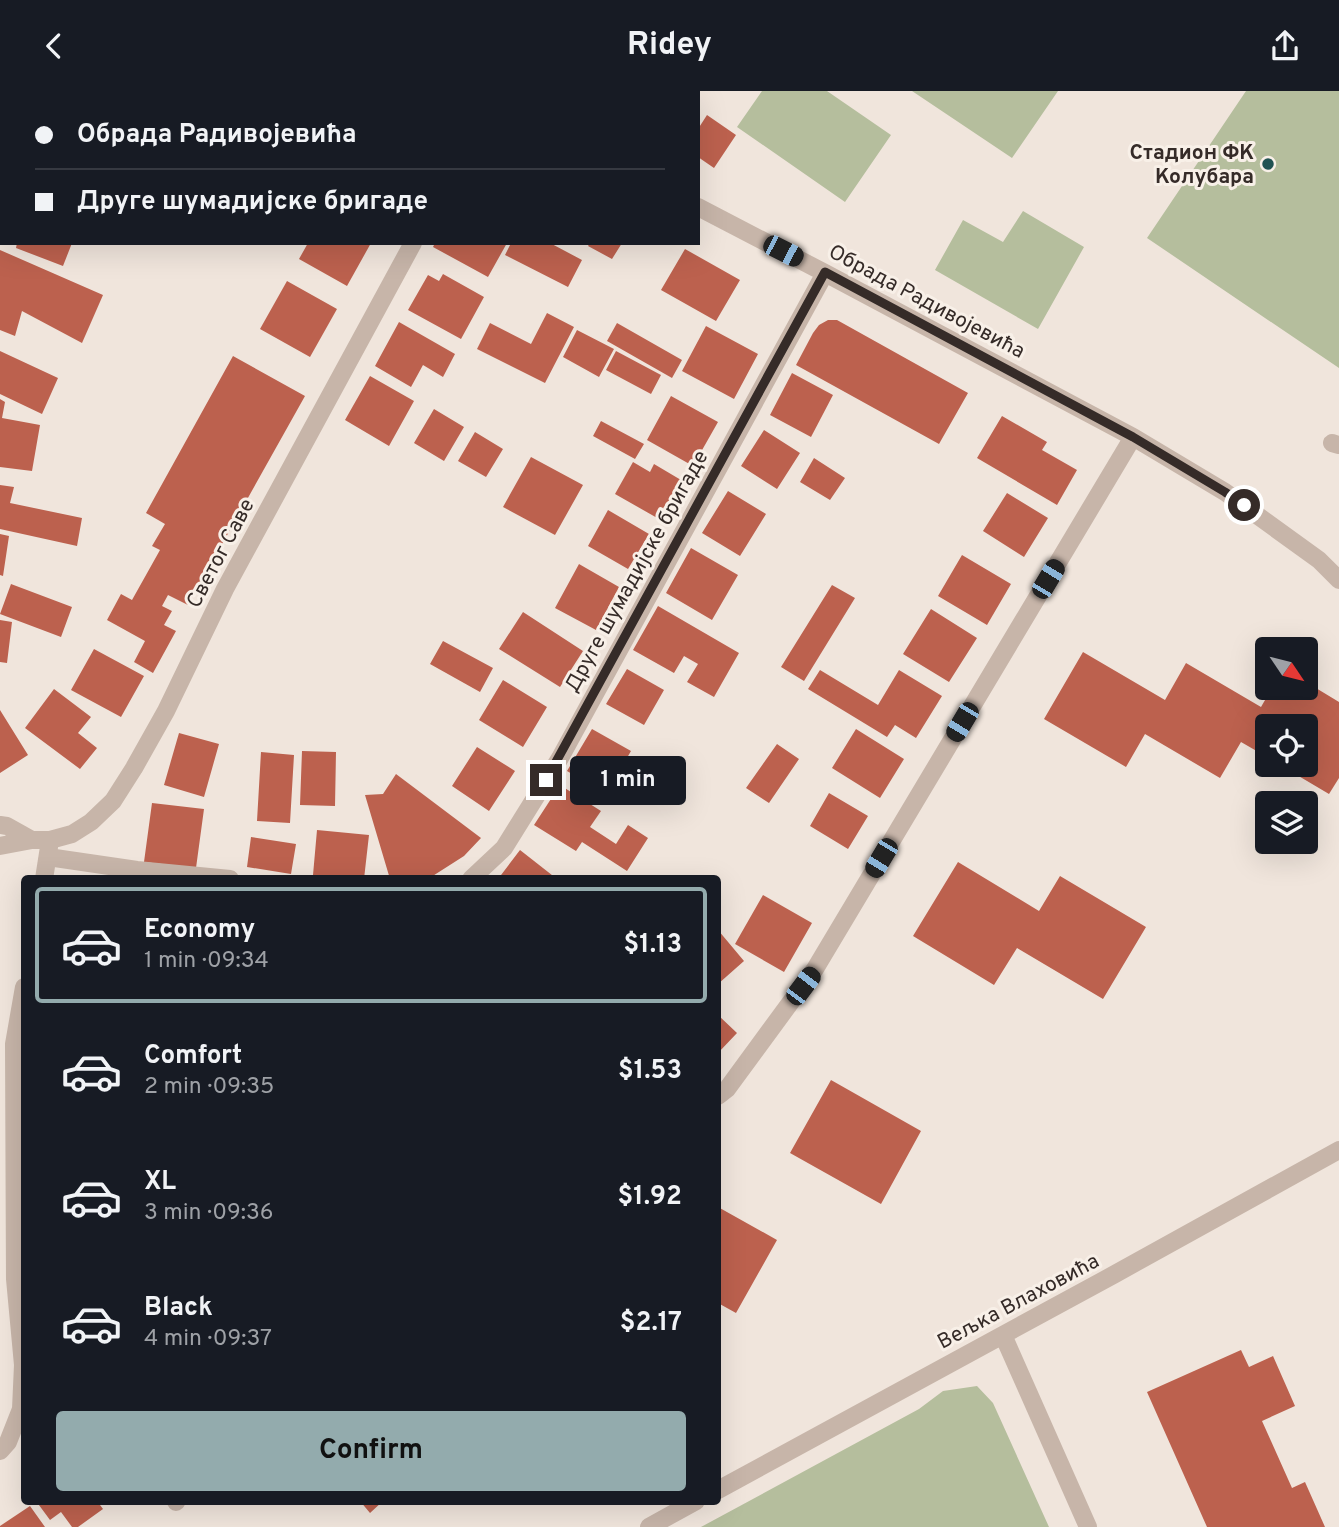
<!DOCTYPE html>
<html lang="en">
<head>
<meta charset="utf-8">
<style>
  body { margin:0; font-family:Overpass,sans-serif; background:#242831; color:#f1f3f6; height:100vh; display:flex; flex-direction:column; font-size:26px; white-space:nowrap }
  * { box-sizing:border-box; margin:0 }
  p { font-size:23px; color:#9ea1a6 }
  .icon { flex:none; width:38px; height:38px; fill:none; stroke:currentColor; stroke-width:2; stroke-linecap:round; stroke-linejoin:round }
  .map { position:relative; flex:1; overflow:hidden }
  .drawer { position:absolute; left:21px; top:784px; width:700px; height:630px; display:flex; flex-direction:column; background:#171b24; border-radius:7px; box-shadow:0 7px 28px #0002 }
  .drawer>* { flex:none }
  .top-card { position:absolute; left:0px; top:0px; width:700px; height:154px; box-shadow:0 7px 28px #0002; display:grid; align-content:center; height:154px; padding:0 35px; background:#171b24 }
  .needle { width:46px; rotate:125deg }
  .controls { position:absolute; left:1255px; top:546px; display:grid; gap:14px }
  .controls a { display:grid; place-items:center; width:63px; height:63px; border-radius:7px; background:#171b24; box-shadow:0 7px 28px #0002; font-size:35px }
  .end { position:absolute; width:32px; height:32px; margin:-16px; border:9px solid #352b28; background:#fff; box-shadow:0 0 0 4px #fff }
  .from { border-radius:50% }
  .bubble { position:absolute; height:49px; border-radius:7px; background:#171b24; box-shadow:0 7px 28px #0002; font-size:23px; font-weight:700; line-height:49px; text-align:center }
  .car { position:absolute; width:21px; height:42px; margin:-21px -10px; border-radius:9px; box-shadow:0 0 5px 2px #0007; background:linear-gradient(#222 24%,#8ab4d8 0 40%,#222 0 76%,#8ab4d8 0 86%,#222 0) }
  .top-card b { display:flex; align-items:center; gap:24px; height:66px; font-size:26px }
  .top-card b+b { border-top:2px solid #363941 }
  .top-card i { width:18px; height:18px; background:#f1f3f6 }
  ul { padding:12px 0 0; list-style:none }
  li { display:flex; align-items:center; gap:21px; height:116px; margin:0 14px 10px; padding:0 21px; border:4px solid transparent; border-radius:7px }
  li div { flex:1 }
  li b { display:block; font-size:26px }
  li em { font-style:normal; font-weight:700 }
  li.current { border-color:#93abad }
  li>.icon { width:63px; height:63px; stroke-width:1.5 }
  .action { display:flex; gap:14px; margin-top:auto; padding:14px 35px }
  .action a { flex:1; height:80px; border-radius:7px; background:#93abad; color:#111; font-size:28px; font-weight:700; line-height:80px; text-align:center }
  header { display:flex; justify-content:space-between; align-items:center; height:91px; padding:0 35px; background:#171b24; font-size:32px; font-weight:700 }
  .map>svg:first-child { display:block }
  .green { fill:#b5be9d }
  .building { fill:#bc614e }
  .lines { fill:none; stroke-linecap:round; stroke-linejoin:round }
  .minor { stroke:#c7b5a9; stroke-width:18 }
  .route { stroke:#352b28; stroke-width:9 }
  .poi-dot { fill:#215353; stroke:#f8f0e8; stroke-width:2.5 }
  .labels { text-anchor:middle; stroke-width:6; stroke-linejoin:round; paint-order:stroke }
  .poi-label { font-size:21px; font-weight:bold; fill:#352b28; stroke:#f8f0e8; text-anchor:end }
  .street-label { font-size:21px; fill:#352b28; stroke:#f8f0e8 }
</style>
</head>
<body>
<header><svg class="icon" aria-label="back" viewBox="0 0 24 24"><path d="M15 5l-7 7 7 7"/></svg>Ridey<svg class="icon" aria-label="share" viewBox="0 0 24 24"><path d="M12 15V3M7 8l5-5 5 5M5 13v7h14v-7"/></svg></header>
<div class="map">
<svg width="1339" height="1436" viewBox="0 0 1339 1436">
  <rect width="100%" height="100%" fill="#f0e5dc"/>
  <!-- green -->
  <path class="green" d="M762,0h65l64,44 -46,67 -108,-75z
    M912,0h146l-46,67z
    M1246,0h93v277l-192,-130z
    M1023,120l61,36 -46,82 -103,-59 28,-50 40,22z
    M977,1295l16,17 56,124h-348l218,-118 24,-18z"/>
  <!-- building -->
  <path class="building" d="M707,24l29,20 -22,33 -16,-11v-28z
    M17,152h55l-9,23 -47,-18z
    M308,152h63l-24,43 -48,-27z
    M435,152h72l-19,34 -55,-30z
    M511,152h39l32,17 -14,27 -63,-32z
    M590,152h32l-10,16 -24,-13z
    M685,158l55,31 -24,41 -55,-31z
    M0,159l103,45 -21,48 -60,-32 -7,25 -15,-6z
    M443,183l41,23 -23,42 -53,-29 20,-35 11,6z
    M287,190l50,28 -27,48 -50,-28z
    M547,222l27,14 -29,56 -68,-34 13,-26 41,21z
    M828,229h9l131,73 -29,51 -143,-79 17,-32 6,-8z
    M399,231l56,32 -12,23 -20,-12 -12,22 -36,-21z
    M617,232l65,37 -10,18 -65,-37z
    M706,235l52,28 -24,45 -52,-28z
    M577,239l37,19 -15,28 -36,-20z
    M0,260l58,27 -16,36 -42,-20z
    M616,260l45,24 -10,19 -45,-24z
    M233,265l72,40 -117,209 -20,-10 -6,11 10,5 -8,14 12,6 -23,42 -19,-11 11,-21 -38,-21 14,-26 11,6 28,-50 -8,-4 13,-22 -19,-11z
    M792,282l41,22 -22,42 -41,-22z
    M370,285l44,25 -25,45 -44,-26z
    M671,305l47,26 -25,44 -46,-26z
    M0,308l5,3 -3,16 38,7 -8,46 -32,-4z
    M434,318l30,18 -20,34 -30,-18z
    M1002,325l45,26 -5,8 35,20 -20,35 -80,-47z
    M601,330l43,23 -9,15 -42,-23z
    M764,339l36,23 -23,36 -36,-23z
    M475,341l28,17 -17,28 -28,-16z
    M531,366l52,28 -28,50 -52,-28z
    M814,367l31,20 -15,22 -30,-18z
    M633,371l17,10 4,-8 27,16 -22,39 -44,-25z
    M0,394l14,2 -4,16 72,15 -5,28 -77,-17z
    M728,400l38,23 -26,42 -38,-23z
    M1007,402l41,25 -24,39 -41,-26z
    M608,419l41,24 -21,35 -40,-23z
    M0,443l9,2 -6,40 -3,-1z
    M691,457l47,27 -26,45 -46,-27z
    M962,464l49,29 -24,41 -49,-29z
    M579,473l40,23 -23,43 -41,-22z
    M11,493l61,23 -11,30 -61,-23z
    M832,494l23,13 -51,83 -23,-14z
    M658,515l81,47 -25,44 -27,-15 11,-18 -14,-8 -10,17 -41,-23z
    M931,518l46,29 -28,44 -46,-28z
    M523,521l60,39 -23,36 -61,-38z
    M0,529l12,2 -5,41 -7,-1z
    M443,550l50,27 -13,24 -50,-28z
    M94,558l50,27 -23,41 -50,-27z
    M1083,561l82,48 21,-37 75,44 11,-19h34v-6l33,20v76l-10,16 -49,-29h26v-39h-39v31l-26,-15 -21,36 -75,-44 -19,33 -82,-48z
    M627,578l37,21 -20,35 -38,-21z
    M820,579l58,35 21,-35 43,26 -26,42 -21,-13 -8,12 -79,-48z
    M503,589l44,27 -24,40 -44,-27z
    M54,598l37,28 -13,16 19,15 -17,21 -55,-41z
    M0,619l28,45 -28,18z
    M592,638l39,22 -25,43 -39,-23z
    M856,638l48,30 -24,39 -48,-30z
    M179,642l40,11 -15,53 -40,-12z
    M777,653l22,15 -30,44 -23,-15z
    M477,656l38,24 -26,40 -37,-25z
    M302,660l34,1 -1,54 -35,-1z
    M261,661l33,3 -4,68 -33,-2z
    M396,683l85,64 -17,18 -36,23h-38l-25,-84 18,-1z
    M560,694l41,26 -11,16 26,17 12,-19 20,13 -21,33 -45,-29 -6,9 -42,-26z
    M829,702l39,23 -20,33 -38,-23z
    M152,712l52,6 -8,59 -52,-6z
    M317,739l52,5 -5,44 -51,-4z
    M251,746l45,7 -5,30 -44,-7z
    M520,759l37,29h-59z
    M958,771l81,49 21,-35 86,51 -43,72 -86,-51 -23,37 -81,-49z
    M763,804l49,28 -28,49 -49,-28z
    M718,839l26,31 -26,23z
    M718,924l19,18 -19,20z
    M831,989l90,51 -40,73 -91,-51z
    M718,1116l59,33 -41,73 -18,-10z
    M1241,1259l8,17 24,-11 22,50 -33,15 30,67 13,-6 20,45h-118l-60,-135z
    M36,1410h61l6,8 -25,18h-6l-11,-15 -11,8z
    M360,1410h23l-13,12z
    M30,1415l15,21h-45v-1z"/>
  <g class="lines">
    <!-- minor -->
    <path class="minor" d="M471,0l3,2
      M494,2l1,-2
      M698,116l127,66 308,164 92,55 94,68 20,20
      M1332,352l7,2
      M0,734l7,1 25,14
      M0,755l32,-6h18l22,-6 19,-12 22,-21 21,-33 32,-57 59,-122 188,-346
      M48,766l89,13 93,9
      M44,788l5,-32
      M471,788l33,-31 56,-90 265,-485
      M718,1005l9,-7 88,-120 318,-532
      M1003,1244l85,192
      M0,1360l8,-9 13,-33 2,-44 -8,-86 -1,-235 10,-57
      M718,1399l397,-216 224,-124
      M176,1411l1,-1
      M649,1436l47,-26"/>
  </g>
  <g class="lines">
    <!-- route -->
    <path class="route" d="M546,689l279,-508 308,165 92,55 19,13"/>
  </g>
  <!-- markers -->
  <circle class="poi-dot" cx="1268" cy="73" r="7"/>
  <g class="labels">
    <!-- poi labels -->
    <g class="poi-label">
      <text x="1254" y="68">Стадион ФК<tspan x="1254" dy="24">Колубара</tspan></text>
    </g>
    <!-- street labels -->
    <g class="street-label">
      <text transform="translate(927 210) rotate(28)" y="7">Обрада Радивојевића</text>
      <text transform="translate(220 462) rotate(-62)" y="7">Светог Саве</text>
      <text transform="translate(636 480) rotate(-61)" y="7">Друге шумадијске бригаде</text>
      <text transform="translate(1018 1210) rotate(-28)" y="7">Вељка Влаховића</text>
    </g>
  </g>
</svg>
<div class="controls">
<a><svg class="needle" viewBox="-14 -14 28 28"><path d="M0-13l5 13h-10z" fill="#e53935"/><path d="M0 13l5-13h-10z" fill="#9ea1a6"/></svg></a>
<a><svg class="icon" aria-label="locate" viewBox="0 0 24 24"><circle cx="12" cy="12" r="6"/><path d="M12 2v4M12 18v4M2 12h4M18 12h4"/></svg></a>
<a><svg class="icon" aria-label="layers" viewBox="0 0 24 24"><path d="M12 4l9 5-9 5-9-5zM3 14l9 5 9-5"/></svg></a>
</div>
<i class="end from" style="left:1244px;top:414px"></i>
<i class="end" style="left:546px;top:689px"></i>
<div class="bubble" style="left:570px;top:665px;width:116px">1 min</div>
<i class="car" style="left:783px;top:160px;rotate:117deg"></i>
<i class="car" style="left:1048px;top:488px;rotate:31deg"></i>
<i class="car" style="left:962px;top:631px;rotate:211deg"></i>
<i class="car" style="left:881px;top:767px;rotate:211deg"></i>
<i class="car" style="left:803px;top:895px;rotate:37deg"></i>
<div class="top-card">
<b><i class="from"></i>Обрада Радивојевића</b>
<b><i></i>Друге шумадијске бригаде</b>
</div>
<section class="drawer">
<ul>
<li class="current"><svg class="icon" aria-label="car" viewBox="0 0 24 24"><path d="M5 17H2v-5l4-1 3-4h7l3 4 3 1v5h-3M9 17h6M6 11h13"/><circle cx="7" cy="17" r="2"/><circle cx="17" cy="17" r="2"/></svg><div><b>Economy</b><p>1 min · 09:34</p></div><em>$1.13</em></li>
<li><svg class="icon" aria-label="car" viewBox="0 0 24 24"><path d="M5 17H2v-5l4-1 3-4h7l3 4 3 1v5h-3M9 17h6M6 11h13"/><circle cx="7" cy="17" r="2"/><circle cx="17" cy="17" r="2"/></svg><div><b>Comfort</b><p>2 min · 09:35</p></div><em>$1.53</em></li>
<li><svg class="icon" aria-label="car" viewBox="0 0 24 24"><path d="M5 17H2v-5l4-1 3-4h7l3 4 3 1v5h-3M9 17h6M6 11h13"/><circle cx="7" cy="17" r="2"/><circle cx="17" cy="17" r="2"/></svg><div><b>XL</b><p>3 min · 09:36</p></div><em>$1.92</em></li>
<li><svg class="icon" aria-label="car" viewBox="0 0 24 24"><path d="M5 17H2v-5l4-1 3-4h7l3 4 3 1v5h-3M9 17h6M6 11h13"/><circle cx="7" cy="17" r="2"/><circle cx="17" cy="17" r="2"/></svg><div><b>Black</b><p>4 min · 09:37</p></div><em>$2.17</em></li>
</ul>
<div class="action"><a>Confirm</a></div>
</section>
</div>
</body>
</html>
